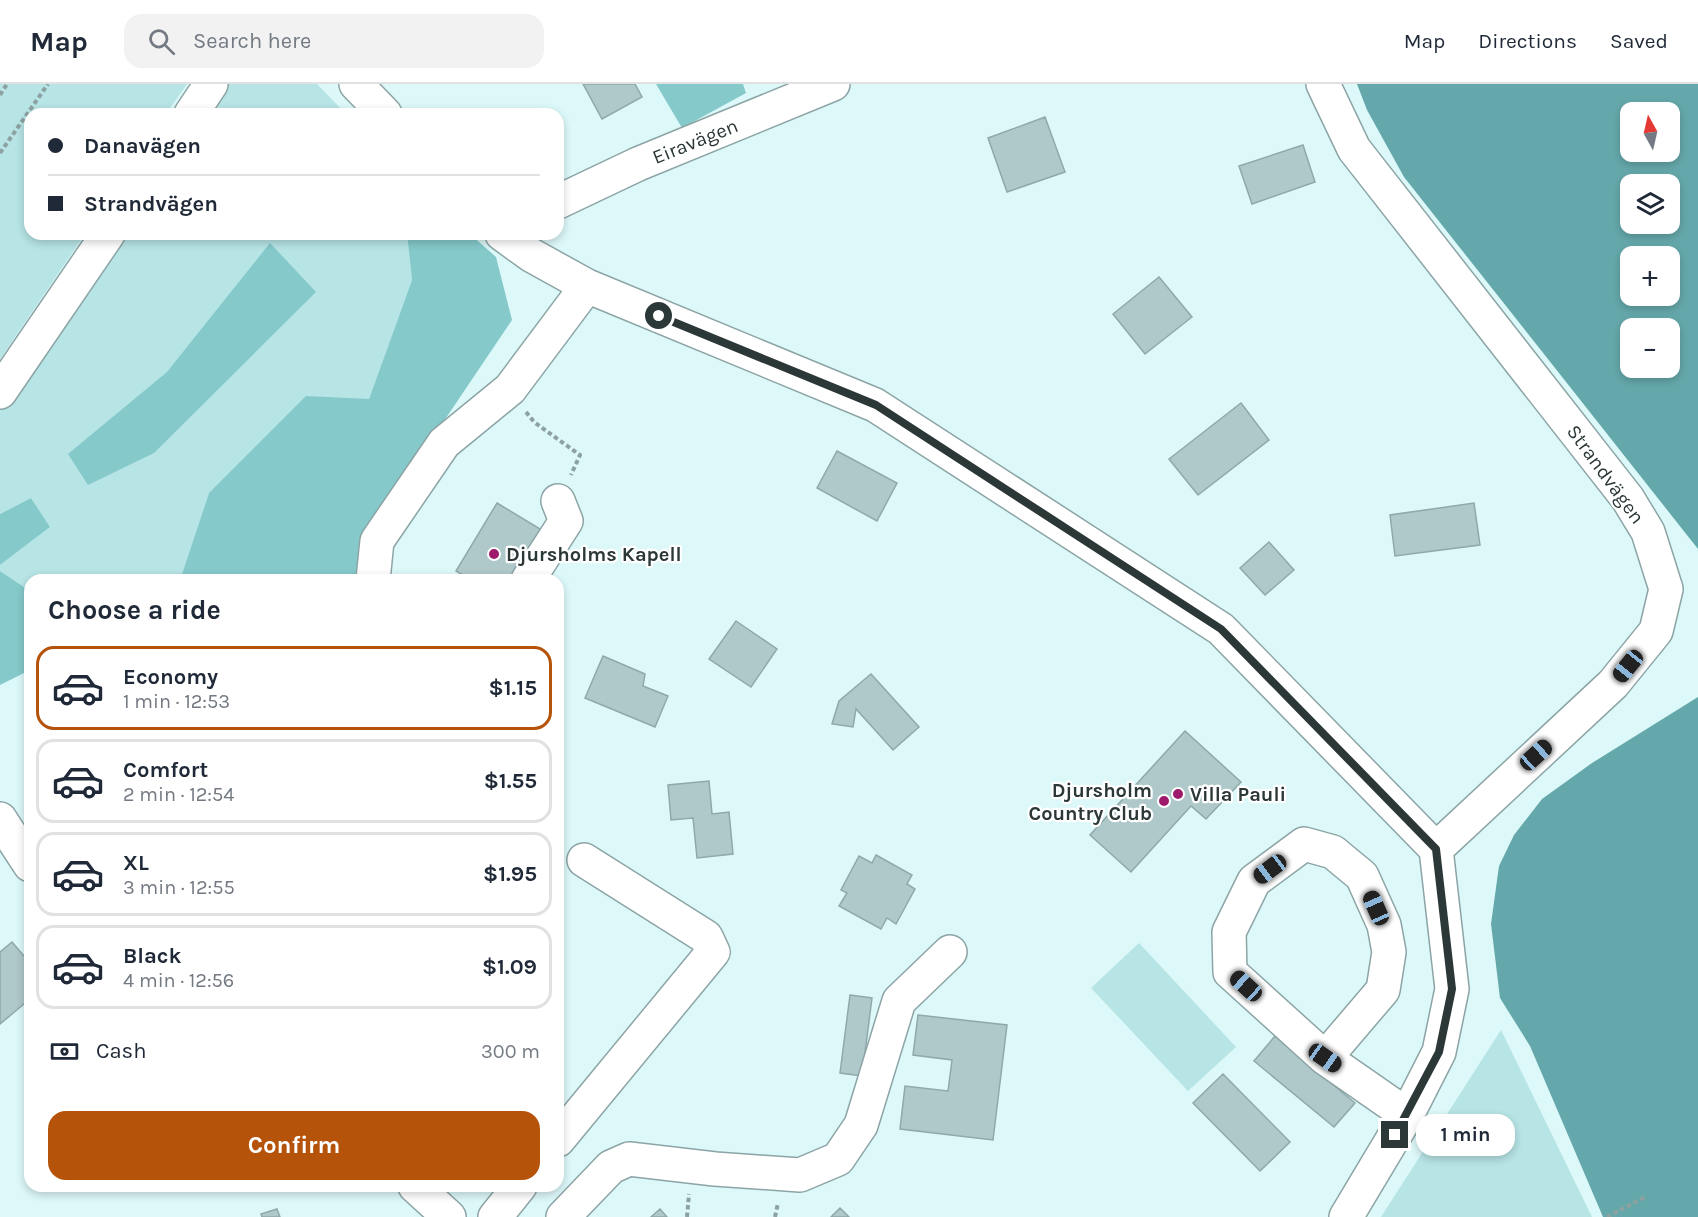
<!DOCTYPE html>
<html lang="en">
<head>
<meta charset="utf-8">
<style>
  body { margin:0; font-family:Karla,sans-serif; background:#f2f2f3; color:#1f2937; height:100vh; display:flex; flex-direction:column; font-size:22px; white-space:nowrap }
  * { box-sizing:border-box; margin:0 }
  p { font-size:20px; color:#747a83 }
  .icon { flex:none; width:33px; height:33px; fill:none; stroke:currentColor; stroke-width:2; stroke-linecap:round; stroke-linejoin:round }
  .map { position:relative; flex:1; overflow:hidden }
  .drawer { position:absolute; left:24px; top:490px; width:540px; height:618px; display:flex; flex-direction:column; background:#fff; border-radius:18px; box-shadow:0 3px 9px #0003 }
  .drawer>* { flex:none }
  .banner { position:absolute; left:24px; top:24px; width:540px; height:132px; border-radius:18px; box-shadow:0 3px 9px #0003; display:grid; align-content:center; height:132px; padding:0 24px; background:#fff }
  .needle { width:39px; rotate:352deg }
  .controls { position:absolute; left:1620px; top:18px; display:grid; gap:12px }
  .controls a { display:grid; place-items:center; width:60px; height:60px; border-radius:12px; background:#fff; box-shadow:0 3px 9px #0003; font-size:30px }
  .end { position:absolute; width:27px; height:27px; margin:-14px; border:8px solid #2c3737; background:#fff; box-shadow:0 0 0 3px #fff }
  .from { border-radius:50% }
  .bubble { position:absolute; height:42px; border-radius:18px; background:#fff; box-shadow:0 3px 9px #0003; font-size:20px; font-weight:700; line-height:42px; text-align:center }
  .car { position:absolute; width:18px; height:36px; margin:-18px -9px; border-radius:8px; box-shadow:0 0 4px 2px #0007; background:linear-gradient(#222 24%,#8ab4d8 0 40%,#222 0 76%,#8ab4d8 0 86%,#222 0) }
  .banner b { display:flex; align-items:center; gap:21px; height:57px; font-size:22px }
  .banner b+b { border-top:2px solid #e0e1e3 }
  .banner i { width:15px; height:15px; background:#1f2937 }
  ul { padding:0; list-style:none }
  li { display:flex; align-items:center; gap:18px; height:84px; margin:0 12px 9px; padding:0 12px; border:3px solid #e0e1e3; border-radius:18px }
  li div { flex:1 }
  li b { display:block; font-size:22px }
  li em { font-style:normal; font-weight:700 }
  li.on { border-color:#b45309 }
  li>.icon { width:54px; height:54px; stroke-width:1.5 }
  h2 { padding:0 24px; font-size:27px; line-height:72px }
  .pay { display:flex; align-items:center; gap:15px; height:66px; padding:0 24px; font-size:22px }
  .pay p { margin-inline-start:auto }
  .cta { display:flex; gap:12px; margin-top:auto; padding:12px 24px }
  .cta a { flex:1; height:69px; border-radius:18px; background:#b45309; color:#fff; font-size:24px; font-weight:700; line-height:69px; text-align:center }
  header { display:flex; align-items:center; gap:36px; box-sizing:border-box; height:84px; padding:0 30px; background:#fff; border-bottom:2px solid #e0e1e3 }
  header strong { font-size:28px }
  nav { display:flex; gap:33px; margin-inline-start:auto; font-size:21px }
  .search { width:420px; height:54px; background:#f2f2f3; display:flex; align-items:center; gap:15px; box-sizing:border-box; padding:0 21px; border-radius:18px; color:#747a83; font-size:22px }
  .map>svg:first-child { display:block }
  .green { fill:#b7e4e5 }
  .forest { fill:#85c9cb }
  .water { fill:#65a8ab; fill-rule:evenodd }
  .building { fill:#afc8c9; stroke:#8fa8a9; stroke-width:1.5 }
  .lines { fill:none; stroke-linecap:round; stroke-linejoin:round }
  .minor-casing { stroke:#8ca4a5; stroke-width:36 }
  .path { stroke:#8da1a1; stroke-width:4; stroke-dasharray:4.5 3; stroke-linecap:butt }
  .minor { stroke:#fff; stroke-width:33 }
  .route { stroke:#2c3737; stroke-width:8 }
  .poi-dot { fill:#9e1a6b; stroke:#fff; stroke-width:2 }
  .labels { text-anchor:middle; stroke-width:4.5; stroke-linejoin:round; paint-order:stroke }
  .street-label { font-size:20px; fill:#2c3737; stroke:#fff }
  .poi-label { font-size:20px; font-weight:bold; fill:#2c3737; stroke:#fff; text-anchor:start }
</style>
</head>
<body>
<header>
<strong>Map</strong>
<div class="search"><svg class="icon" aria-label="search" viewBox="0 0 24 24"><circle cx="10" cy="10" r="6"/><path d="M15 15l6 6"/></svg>Search here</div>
<nav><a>Map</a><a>Directions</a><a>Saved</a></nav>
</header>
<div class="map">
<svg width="1698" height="1133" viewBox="0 0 1698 1133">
  <rect width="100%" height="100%" fill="#ddf8f9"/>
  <!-- green -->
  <path class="green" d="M0,0h187l-21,30h-136v120h55l-85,125z
    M222,0h95l29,30h-145z
    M119,150h288l5,46 -43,119 -160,94 -29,87h-150v11l-30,-20v-6l50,-38 -19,-29 -31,16v-106z
    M1139,859l97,104 -48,44 -97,-103z
    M1501,946l91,187h-211z"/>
  <!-- forest -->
  <path class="forest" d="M656,0h87l3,9 -64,35z
    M407,150h63l26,23 16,63 -151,224 -2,36h-179l29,-87 97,-97 63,3 43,-119z
    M270,159l46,49 -162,161 -66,32 -20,-31 99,-82z
    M31,414l19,29 -50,38v-51z
    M0,487l30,20v79l-30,15z"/>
  <!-- water -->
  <path class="water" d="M1357,0h341v465l-294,-372 -37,-67zM1630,28h40v40h-40zM1630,100h40v40h-40zM1630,172h40v40h-40zM1630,244h40v40h-40z
    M1698,613v520h-95l-73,-171 -30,-48 -9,-74 8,-58 15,-31 28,-36 50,-36z"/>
  <!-- building -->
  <path class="building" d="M583,0h52l7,13 -40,22z
    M1045,33l20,55 -58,20 -19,-54z
    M1303,61l12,37 -63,22 -13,-38z
    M1159,193l33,40 -47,37 -32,-40z
    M1241,319l28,37 -71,55 -29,-36z
    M837,367l60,32 -20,38 -60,-33z
    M497,419l53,32 -28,45h-51l-15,-9z
    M1474,419l6,42 -85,11 -5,-41z
    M1269,458l25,28 -29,25 -25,-27z
    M736,537l41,28 -26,38 -42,-28z
    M603,572l42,18 -2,12 25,10 -13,31 -70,-29z
    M871,590l48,53 -26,23 -37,-41 -3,18 -21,-3 7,-23z
    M1185,647l56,51 -35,37 -15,-13 -60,66 -41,-37z
    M709,697l3,33 17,-2 4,42 -36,4 -4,-40 -22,2 -3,-35z
    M876,771l36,20 -5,9 8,5 -19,35 -9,-6 -6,11 -42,-23 8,-13 -6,-3 18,-34 13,7z
    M12,858l18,21v36l-30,25v-72z
    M850,911l22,3 -10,78 -22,-3z
    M918,931l89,10 -14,115 -93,-11 5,-43 43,5 4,-31 -39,-5z
    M1275,952l80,67 -21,24 -80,-66z
    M1223,990l67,68 -30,29 -67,-68z
    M840,1124l9,9h-18z
    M277,1125l3,8h-18l-1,-3z
    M660,1125l7,8h-16z"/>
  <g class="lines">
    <!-- minor casing -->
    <g class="minor-casing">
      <path id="minor" d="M356,0l29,30
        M1323,0l31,65 274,350 20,33 18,57 -10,42 -43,53 -177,165 16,140 -13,63 -32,63 -61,102
        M191,30l20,-30
        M558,118l80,-38 195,-80
        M502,150l29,21 56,31 288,119 346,224 215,220
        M0,308l108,-158
        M373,496l4,-39 67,-98 66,-54 77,-103
        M528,496l38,-59 -8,-20
        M0,735l30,46
        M1325,974l-95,-86 -1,-40 25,-51 50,-37 29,8 29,24 22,49 5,27 -6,38 -58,68 82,57
        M558,1056l155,-188 -7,-15 -122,-77
        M415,1102l34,31
        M495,1133l25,-31
        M563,1133l48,-50 18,-8 86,10 85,6 38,-16 23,-34 38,-124 51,-49"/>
    </g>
    <!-- path -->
    <path class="path" d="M0,11l7,-11
      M0,69l48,-69
      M526,328l8,10 46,33 -9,20
      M687,1133l2,-23
      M775,1133l3,-14
      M1607,1133l38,-20"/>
    <!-- minor -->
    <use href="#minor" class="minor"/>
  </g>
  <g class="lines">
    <!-- route -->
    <path class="route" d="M659,232l217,89 345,224 215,220 16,140 -13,63 -44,83"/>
  </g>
  <!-- markers -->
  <g class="poi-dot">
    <circle cx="494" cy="470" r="6"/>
    <circle cx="1178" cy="710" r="6"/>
    <circle cx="1164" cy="717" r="6"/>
  </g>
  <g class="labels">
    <!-- street labels -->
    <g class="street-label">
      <text transform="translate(695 57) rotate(-22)" y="7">Eiravägen</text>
      <text transform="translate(1606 390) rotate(54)" y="7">Strandvägen</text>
    </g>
    <!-- poi labels -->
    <g class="poi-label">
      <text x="506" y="477">Djursholms Kapell</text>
      <text x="1152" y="713" text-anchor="end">Djursholm<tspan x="1152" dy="23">Country Club</tspan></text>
      <text x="1190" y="717">Villa Pauli</text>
    </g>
  </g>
</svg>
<div class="controls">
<a><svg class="needle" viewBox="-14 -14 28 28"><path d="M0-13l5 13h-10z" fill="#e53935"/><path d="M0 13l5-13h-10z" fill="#747a83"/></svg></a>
<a><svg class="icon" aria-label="layers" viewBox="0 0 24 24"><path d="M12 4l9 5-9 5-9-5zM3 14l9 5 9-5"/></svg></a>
<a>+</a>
<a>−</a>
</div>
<i class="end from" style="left:659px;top:232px"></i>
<i class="end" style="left:1395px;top:1051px"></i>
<div class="bubble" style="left:1416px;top:1030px;width:99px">1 min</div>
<i class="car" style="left:1628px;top:582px;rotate:219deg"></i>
<i class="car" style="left:1536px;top:671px;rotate:48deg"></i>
<i class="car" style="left:1270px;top:785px;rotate:233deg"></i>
<i class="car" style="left:1376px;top:824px;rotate:336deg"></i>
<i class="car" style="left:1246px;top:902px;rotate:312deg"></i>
<i class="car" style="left:1325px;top:974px;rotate:125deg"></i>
<div class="banner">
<b><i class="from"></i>Danavägen</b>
<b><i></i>Strandvägen</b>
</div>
<section class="drawer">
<h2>Choose a ride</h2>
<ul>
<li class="on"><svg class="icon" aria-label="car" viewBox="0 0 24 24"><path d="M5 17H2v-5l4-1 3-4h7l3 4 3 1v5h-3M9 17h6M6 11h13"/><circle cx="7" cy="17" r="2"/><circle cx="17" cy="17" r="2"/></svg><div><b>Economy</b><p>1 min · 12:53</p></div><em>$1.15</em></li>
<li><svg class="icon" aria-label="car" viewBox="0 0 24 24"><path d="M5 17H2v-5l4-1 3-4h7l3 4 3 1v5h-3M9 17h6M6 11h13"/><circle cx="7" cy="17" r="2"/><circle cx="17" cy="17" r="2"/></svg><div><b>Comfort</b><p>2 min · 12:54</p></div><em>$1.55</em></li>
<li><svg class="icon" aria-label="car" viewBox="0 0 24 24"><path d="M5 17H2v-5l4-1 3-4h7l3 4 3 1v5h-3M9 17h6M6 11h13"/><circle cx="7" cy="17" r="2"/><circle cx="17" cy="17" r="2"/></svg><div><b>XL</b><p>3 min · 12:55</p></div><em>$1.95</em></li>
<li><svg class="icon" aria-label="car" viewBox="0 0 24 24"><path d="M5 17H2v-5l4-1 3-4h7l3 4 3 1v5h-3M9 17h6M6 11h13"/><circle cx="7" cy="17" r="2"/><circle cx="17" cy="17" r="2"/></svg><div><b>Black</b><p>4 min · 12:56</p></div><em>$1.09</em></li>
</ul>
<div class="pay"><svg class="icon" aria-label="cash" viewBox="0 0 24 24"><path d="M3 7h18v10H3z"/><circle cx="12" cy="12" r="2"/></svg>Cash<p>300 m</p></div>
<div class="cta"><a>Confirm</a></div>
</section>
</div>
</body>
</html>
